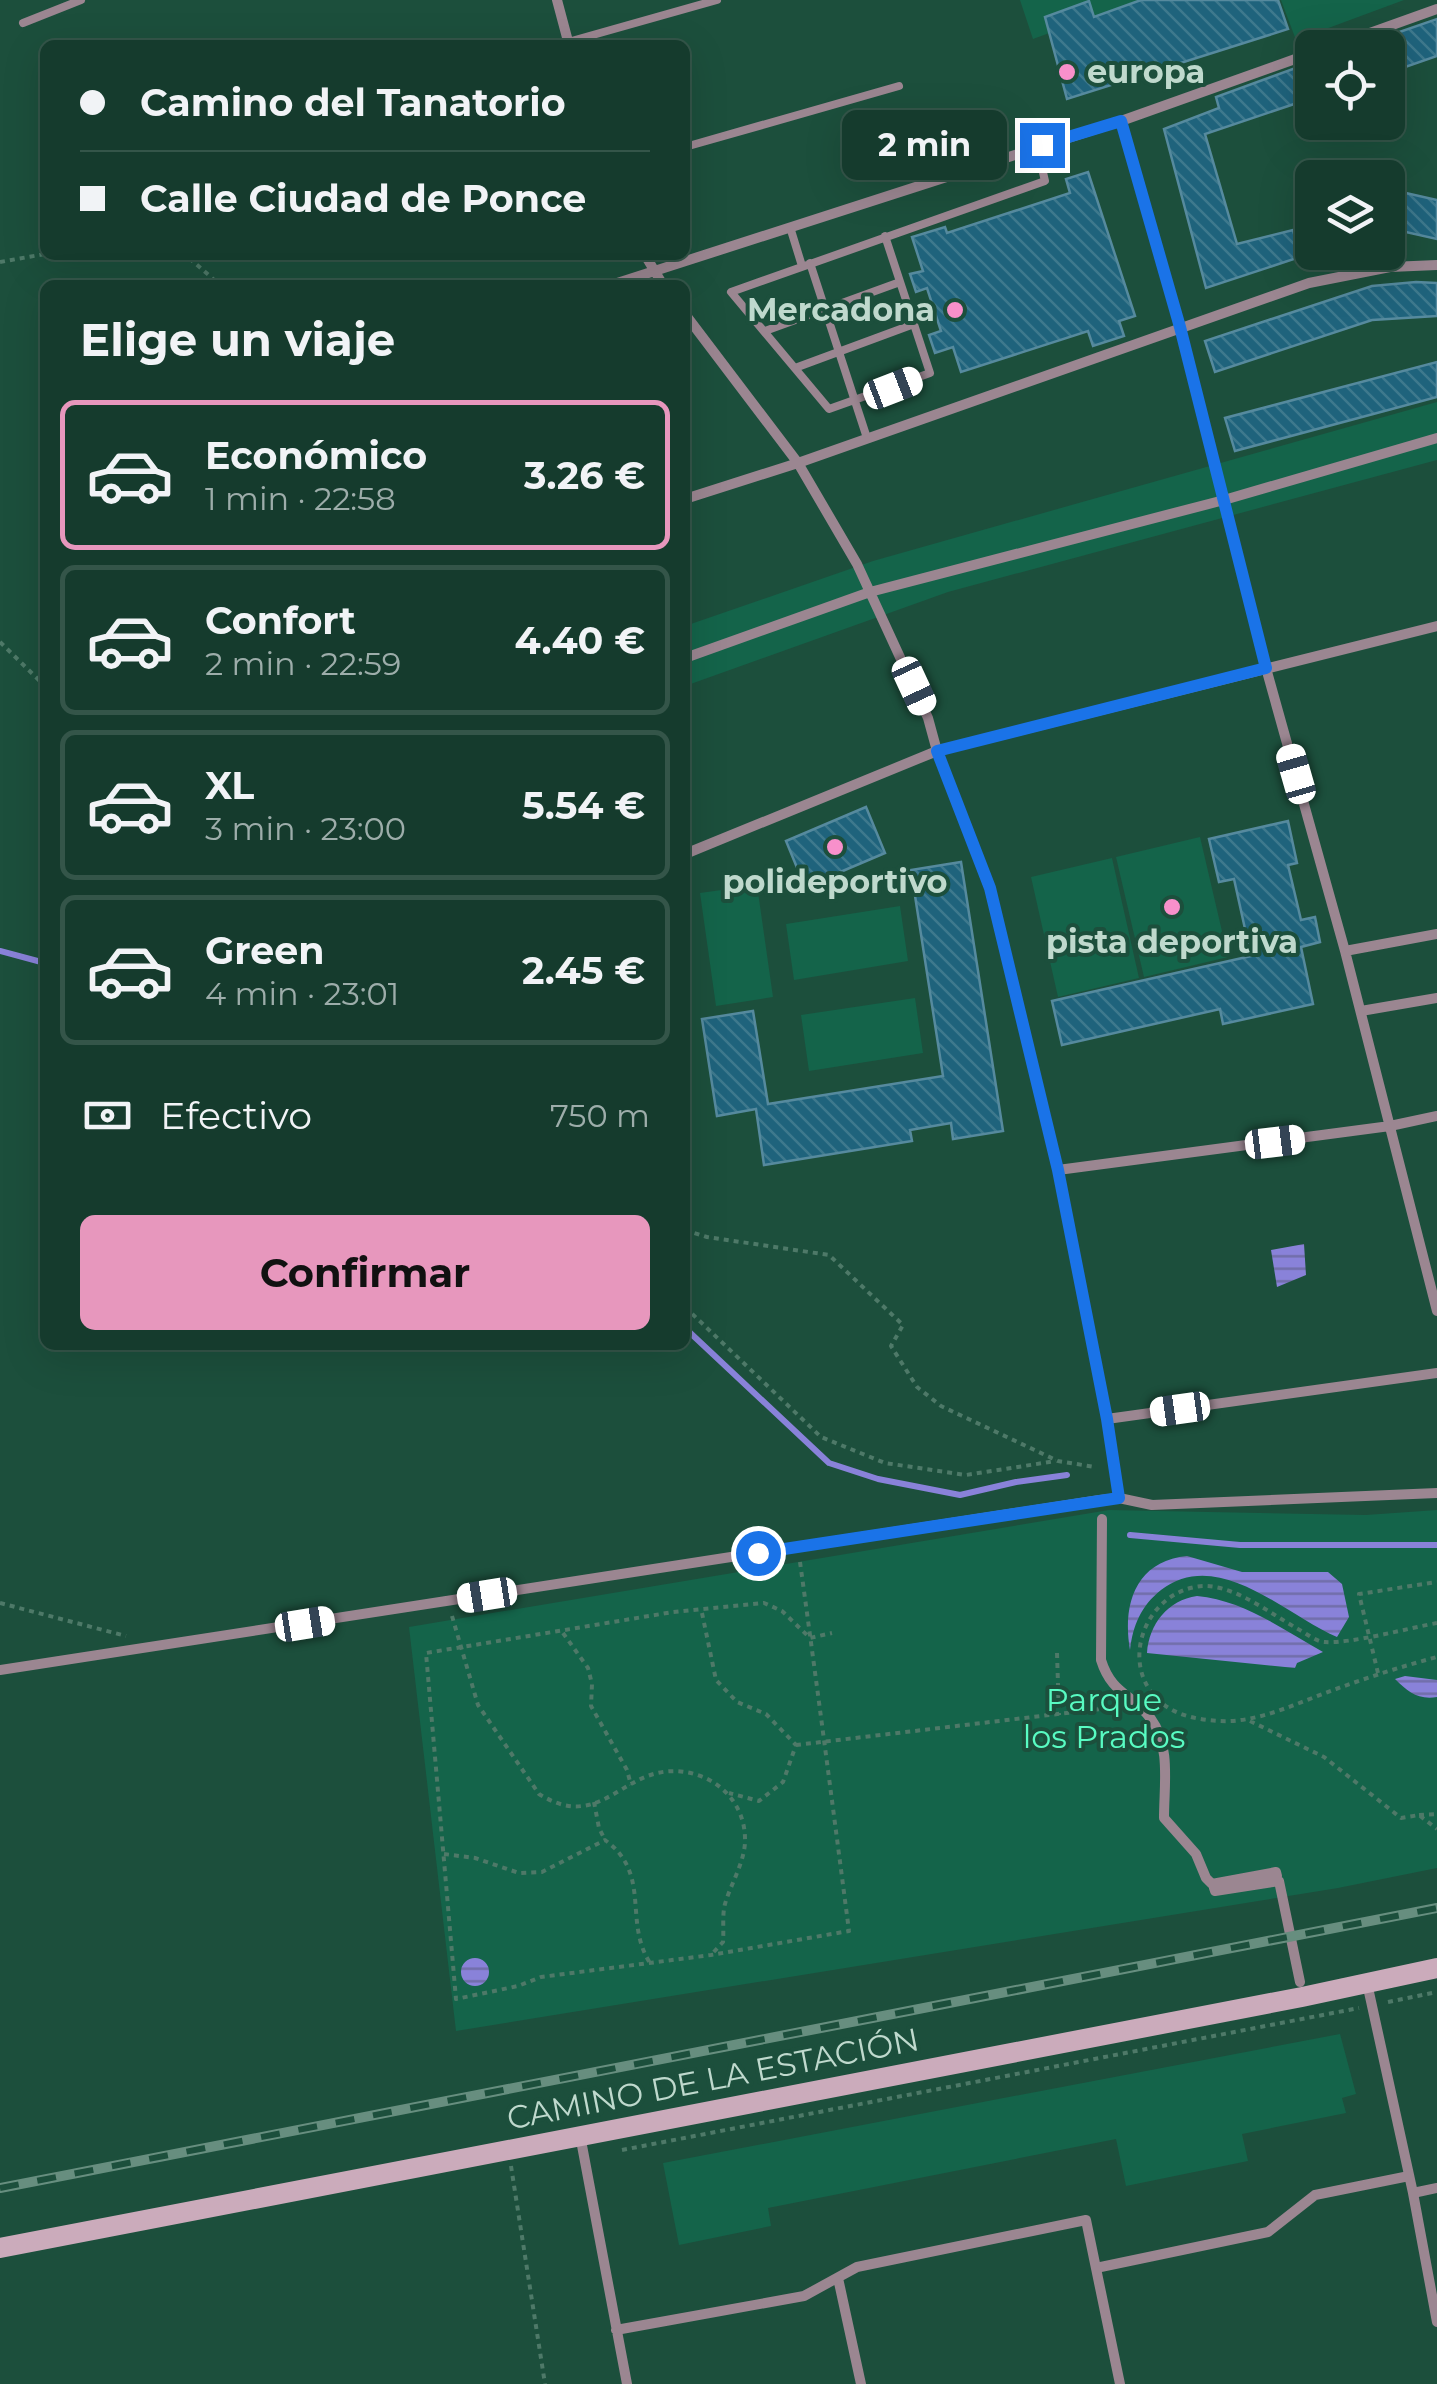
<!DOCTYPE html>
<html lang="es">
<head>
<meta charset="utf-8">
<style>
  body { margin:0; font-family:Montserrat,sans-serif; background:#224639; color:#f1f3f6; height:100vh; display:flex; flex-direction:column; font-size:38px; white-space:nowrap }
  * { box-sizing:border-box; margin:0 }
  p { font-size:32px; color:#9dadaa }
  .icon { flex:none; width:55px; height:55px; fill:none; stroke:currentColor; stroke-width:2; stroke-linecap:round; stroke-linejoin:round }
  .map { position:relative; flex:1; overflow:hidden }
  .drawer { position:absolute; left:40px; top:280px; width:650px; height:1070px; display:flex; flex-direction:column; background:#153b2d; border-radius:15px; box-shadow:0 10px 40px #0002,0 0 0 2px #345549 }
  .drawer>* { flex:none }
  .banner { position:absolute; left:40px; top:40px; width:650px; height:220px; border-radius:15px; box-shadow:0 10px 40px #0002,0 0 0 2px #345549; display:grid; align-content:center; height:220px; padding:0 40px; background:#153b2d }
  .controls { position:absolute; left:1295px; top:30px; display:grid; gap:20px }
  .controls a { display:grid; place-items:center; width:110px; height:110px; border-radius:15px; background:#153b2d; box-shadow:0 10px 40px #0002,0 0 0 2px #345549; font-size:50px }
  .end { position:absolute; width:45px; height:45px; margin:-22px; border:12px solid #1a73e8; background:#fff; box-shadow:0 0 0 5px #fff }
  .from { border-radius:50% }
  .bubble { position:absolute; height:70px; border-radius:15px; background:#153b2d; box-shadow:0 10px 40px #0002,0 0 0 2px #345549; font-size:32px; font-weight:700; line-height:70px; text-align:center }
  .car { position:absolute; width:30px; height:60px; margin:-30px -15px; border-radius:12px; box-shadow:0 0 8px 2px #0007; background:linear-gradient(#fff 24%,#345 0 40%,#fff 0 76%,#345 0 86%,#fff 0) }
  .banner b { display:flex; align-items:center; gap:35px; height:95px; font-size:38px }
  .banner b+b { border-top:2px solid #345549 }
  .banner i { width:25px; height:25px; background:#f1f3f6 }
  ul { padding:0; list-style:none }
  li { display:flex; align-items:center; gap:30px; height:150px; margin:0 20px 15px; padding:0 20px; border:5px solid #345549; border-radius:15px }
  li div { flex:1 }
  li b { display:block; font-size:38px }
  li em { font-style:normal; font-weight:700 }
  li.selected { border-color:#e797bd }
  li>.icon { width:90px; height:90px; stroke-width:1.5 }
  h2 { padding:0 40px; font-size:45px; line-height:120px }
  .pay { display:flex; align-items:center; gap:25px; height:110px; padding:0 40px; font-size:38px }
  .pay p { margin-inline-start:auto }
  .action { display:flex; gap:20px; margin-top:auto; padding:20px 40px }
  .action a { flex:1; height:115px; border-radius:15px; background:#e797bd; color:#111; font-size:40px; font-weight:700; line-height:115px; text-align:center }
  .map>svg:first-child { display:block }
  .park { fill:#14644a }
  .water { fill:url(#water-rules) }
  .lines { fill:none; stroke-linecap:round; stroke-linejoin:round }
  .stream { stroke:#8982d9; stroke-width:6 }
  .building { fill:url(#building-back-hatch); stroke:#568a9e; stroke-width:2.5 }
  .path { stroke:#4e7968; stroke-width:4; stroke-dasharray:5 5; stroke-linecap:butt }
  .lane { stroke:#9b8691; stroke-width:8 }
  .street { stroke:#9b8691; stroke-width:10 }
  .secondary { stroke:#cbabbb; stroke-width:20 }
  .rail-casing { stroke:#678e7f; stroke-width:10 }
  .rail { stroke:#1c4f3c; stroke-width:6; stroke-dasharray:19; stroke-linecap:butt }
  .route { stroke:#1a73e8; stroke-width:12 }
  .poi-dot { fill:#f890cb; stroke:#1c4f3c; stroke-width:4 }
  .labels { text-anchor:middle; stroke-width:8; stroke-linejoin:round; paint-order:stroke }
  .poi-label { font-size:32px; font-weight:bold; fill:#bfd9cd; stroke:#1c4f3c }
  .park-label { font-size:32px; fill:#58fbc2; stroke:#1c4f3c }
  .street-label { font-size:32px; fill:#bfd9cd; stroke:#1c4f3c }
</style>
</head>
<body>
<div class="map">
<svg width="1437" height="2384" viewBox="0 0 1437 2384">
  <defs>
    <pattern id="water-rules" width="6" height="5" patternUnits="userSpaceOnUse" patternTransform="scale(2.5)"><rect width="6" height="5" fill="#8982d9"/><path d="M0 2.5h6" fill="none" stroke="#716eaa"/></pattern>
    <pattern id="building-back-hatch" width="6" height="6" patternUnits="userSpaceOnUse" patternTransform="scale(2.5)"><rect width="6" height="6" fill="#1f637c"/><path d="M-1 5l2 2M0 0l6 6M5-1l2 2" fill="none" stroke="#3e798d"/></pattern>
  </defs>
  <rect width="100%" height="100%" fill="#1c4f3c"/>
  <!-- park -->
  <path class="park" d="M1020,0h120l-107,39z
    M1281,0h123l-108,40z
    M1437,402v58l-489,132 -263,94v-60l188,-65z
    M1200,837l28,120 -84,20 -28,-120z
    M1112,858l27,120 -81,19 -27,-120z
    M757,885l16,112 -57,9 -16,-113z
    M900,906l8,55 -114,19 -8,-56z
    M915,998l8,55 -114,18 -8,-56z
    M1109,1510l257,5 71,-5v358l-99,20 -882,143 -47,-404z
    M1340,2034l16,60 -14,4 4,15 -104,21 6,27 -122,25 -10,-47 -348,69 3,18 -92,19 -16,-82z"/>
  <!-- water -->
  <path class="water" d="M1304,1244l2,31 -29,12 -6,-37z
    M1187,1556l55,16h86l14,12 7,33 -12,20c-51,-21 -118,-91 -176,-47 -20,16 -28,35 -31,60 -8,-46 6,-89 57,-94z
    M1197,1596c46,4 87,34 126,56l-26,11 -2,5 -148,-15c2,-29 21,-53 50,-57z
    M1405,1676l32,4v17c-19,3 -29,-5 -42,-18z
    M461 1972a14 14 0 1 1 28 0a14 14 0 1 1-28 0Z"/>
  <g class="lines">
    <!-- stream -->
    <path class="stream" d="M0,951l45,12
      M685,1328l144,135 49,16 82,16 56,-13 51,-7
      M1130,1535l110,10h197"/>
  </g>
  <!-- building -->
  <path class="building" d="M1141,0h137l10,29 -221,70 -22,-82 44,-16 5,16z
    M1437,19v37l-49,17v-37z
    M1312,62v36l-107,36 32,110 56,-14 7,27 -94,31 -42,-159 55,-21 -3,-11z
    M1088,172l47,144 -16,5 5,15 -31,10 -5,-15 -127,41 -8,-25 -18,6 -6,-18 12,-4 -14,-43 -11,4 -6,-18 13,-3 -11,-34 33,-10 2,6 123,-40 -4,-14z
    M1388,189l49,11v39l-49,-11z
    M1416,282l21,1v33l-65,4 -157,52 -10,-31 167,-55z
    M1437,362v35l-202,54 -10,-33z
    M866,807l19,46 -80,34 -19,-46z
    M1288,821l9,42 -9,2 13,55 14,-3 5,25 -19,5 12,57 -90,20 -3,-15 -158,36 -10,-44 199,-45 -17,-77 -15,3 -10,-43z
    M961,862l42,269 -50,8 -2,-16 -41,7 2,11 -148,24 -8,-56 -39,7 -15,-97 51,-8 15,93 175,-28 -32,-206z"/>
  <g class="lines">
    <!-- path -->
    <path class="path" d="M180,255l8,2 32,28
      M0,262l45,-8
      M0,642l45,44
      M685,1230l22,7 122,18 74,70 -12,21 26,41 24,19 117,55 37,6
      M685,1307l136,130 64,26 81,12 90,-14
      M800,1562c17,123 33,246 49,369l-138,24 -170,22 -23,9 -62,13 -30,-346 247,-41 91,-9 18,8 28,27 22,-5
      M0,1603l126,33
      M702,1613l14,67 21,22 29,12 30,31 -13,37 -24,19 -30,-8
      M452,1616l26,89 61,89c13,8 27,14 43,12 22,-2 43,-21 63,-29 45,-19 99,10 100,61 1,22 -14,45 -20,66 -3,11 -1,26 -2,38l-12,13
      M1437,1623c-28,5 -87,21 -112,19 -9,0 -19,-9 -27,-13 -29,-16 -69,-49 -103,-42 -53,10 -77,82 -32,117 15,12 37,16 57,17 39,2 79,-19 116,-32 33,-12 67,-23 101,-32
      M563,1633l25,35 4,16 -1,22 36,64 4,15
      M1057,1653l2,62
      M1378,1673l-19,-79 78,-12
      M1250,1721l74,36 77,61 18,-3 18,14
      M796,1745l321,-38
      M594,1802l5,26 6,12
      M1419,1815l18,-1
      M444,1854l31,4 44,15 23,-1 63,-32c47,34 18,81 45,123
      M1388,2002l49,-10
      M622,2150l737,-142
      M511,2166l34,218"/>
    <!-- lane -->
    <path class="lane" d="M23,23l58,-23
      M568,42l149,-42
      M685,147l214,-61
      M790,227l12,39
      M885,236l45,137 -101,36 -98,-117 314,-111 -8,-34
      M810,263l57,175
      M765,331l135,-49
      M795,368l119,-44"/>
    <!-- street -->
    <path class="street" d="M557,0l12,45
      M1328,48l109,-39
      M1121,121l59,206 86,341 79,283 92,360
      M645,255l18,30
      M611,285l510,-164 191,-68
      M685,314l113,149 59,101 71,154 9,33 53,138 68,281 49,249 12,79
      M685,499l113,-36 511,-180 81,-16 47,-2
      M685,658l185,-66 354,-92 213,-62
      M685,854l252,-103 500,-125
      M1345,951l92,-17
      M1361,1011l76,-13
      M1058,1170l332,-44 47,-10
      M1107,1419l330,-46
      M1102,1519l-1,141c11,35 31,33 50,59 20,27 13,66 13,99l32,36 10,24 6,6 64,-12 1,4 -63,12 1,3 64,-10 21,101
      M0,1670l1100,-170 19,-2 33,7 285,-12
      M1367,1983l46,210 24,129
      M580,2135l47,249
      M1413,2193l24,-5
      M1096,2268l172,-36 47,-37 94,-19
      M838,2278l23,106
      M616,2330l188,-34 53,-29 229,-47 34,164"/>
    <!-- secondary -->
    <path class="secondary" d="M0,2248l1302,-251 135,-29"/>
    <!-- rail casing -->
    <g class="rail-casing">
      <path id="rail" d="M0,2188l1437,-280"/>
    </g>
    <!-- rail -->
    <use href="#rail" class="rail"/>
  </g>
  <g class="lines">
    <!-- route -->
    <path class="route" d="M758,1553l361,-55 -12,-79 -49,-249 -68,-282 -53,-137 329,-83 -86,-341 -59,-206 -79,24"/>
  </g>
  <!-- markers -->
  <g class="poi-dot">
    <circle cx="1067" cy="72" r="10"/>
    <circle cx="955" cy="310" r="10"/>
    <circle cx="835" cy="847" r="10"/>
    <circle cx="1172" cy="907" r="10"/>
  </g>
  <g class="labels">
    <!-- poi labels -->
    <g class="poi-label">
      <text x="1087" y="83" text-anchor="start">europa</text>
      <text x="935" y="321" text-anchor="end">Mercadona</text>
      <text x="835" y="893">polideportivo</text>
      <text x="1172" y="953">pista deportiva</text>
    </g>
    <!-- park labels -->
    <g class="park-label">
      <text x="1104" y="1711">Parque<tspan x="1104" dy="37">los Prados</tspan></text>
    </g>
    <!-- street labels -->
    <g class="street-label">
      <text transform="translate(713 2079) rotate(-11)" y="11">CAMINO DE LA ESTACIÓN</text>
    </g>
  </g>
</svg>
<div class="controls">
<a><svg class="icon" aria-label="locate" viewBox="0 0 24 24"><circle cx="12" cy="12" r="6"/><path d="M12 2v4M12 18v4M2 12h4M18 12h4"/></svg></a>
<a><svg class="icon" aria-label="layers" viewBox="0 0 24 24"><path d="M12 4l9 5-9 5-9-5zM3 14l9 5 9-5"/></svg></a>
</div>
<i class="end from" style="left:758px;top:1553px"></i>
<i class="end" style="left:1042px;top:145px"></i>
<div class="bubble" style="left:842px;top:110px;width:165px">2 min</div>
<i class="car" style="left:893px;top:388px;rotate:69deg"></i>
<i class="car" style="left:914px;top:686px;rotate:155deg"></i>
<i class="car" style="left:1296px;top:774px;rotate:344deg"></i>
<i class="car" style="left:1275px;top:1142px;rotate:83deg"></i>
<i class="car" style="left:1180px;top:1409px;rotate:262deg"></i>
<i class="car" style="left:487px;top:1595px;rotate:261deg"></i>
<i class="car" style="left:305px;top:1624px;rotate:81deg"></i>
<div class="banner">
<b><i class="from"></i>Camino del Tanatorio</b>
<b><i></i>Calle Ciudad de Ponce</b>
</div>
<section class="drawer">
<h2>Elige un viaje</h2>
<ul>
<li class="selected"><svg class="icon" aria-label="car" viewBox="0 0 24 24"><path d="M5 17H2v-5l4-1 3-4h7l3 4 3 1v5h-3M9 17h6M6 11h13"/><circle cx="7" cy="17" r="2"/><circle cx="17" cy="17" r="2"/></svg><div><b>Económico</b><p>1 min · 22:58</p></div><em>3.26 €</em></li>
<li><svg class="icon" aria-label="car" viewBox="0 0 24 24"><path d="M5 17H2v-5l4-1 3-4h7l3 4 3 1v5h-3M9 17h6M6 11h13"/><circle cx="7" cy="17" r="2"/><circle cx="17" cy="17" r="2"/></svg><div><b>Confort</b><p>2 min · 22:59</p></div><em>4.40 €</em></li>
<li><svg class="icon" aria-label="car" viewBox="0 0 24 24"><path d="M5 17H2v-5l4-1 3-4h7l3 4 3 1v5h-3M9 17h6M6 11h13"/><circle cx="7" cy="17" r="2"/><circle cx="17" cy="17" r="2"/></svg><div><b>XL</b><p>3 min · 23:00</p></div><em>5.54 €</em></li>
<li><svg class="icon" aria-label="car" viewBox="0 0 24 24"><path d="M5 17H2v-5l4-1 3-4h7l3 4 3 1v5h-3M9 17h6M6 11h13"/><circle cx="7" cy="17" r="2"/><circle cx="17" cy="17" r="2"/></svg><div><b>Green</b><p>4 min · 23:01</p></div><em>2.45 €</em></li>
</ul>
<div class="pay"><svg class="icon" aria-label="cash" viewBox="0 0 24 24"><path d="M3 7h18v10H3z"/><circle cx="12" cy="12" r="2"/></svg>Efectivo<p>750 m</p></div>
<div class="action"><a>Confirmar</a></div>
</section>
</div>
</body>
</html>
